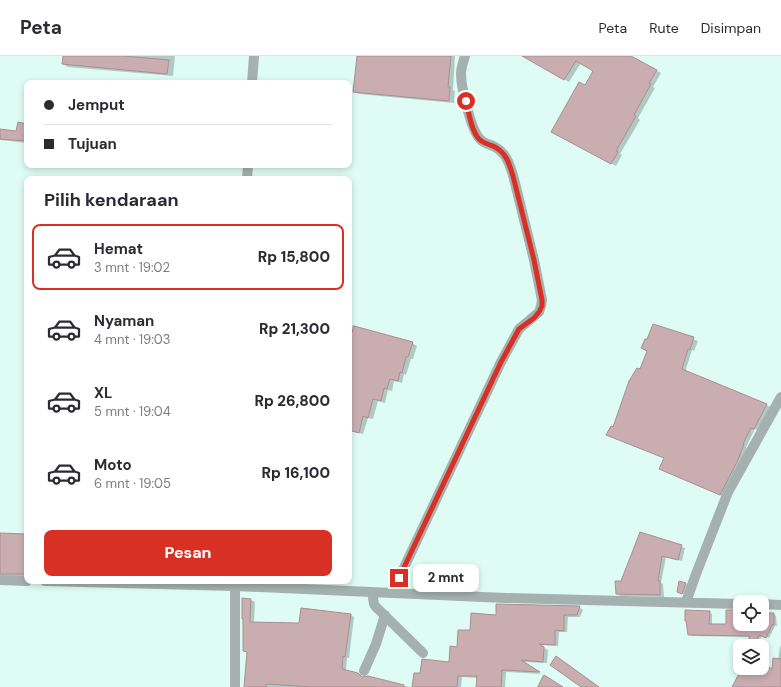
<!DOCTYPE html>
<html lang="id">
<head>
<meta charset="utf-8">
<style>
  body { margin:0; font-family:"DM Sans",sans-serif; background:#f7f7f7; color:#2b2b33; height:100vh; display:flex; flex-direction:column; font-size:15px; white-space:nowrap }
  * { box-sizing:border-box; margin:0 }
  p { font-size:13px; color:#7c7c81 }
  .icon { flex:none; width:22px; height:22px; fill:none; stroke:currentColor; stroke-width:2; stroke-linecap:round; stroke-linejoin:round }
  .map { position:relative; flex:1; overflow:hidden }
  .details { position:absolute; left:24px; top:120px; width:328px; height:408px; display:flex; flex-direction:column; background:#fff; border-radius:8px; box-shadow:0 2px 6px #0003 }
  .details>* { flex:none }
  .banner { position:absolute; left:24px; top:24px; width:328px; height:88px; border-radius:8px; box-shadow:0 2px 6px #0003; display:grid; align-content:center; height:88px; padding:0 20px; background:#fff }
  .tools { position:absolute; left:733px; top:539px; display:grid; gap:8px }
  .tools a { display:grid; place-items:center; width:36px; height:36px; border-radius:8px; background:#fff; box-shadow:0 2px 6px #0003; font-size:20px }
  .end { position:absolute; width:18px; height:18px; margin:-9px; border:5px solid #d93025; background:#fff; box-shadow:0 0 0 2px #fff }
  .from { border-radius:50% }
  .bubble { position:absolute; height:28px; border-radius:8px; background:#fff; box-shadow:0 2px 6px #0003; font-size:13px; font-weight:800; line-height:28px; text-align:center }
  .banner b { display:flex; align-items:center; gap:14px; height:38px; font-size:15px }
  .banner b+b { border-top:1px solid #e1e1e2 }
  .banner i { width:10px; height:10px; background:#2b2b33 }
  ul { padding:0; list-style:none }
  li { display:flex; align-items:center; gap:12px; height:66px; margin:0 8px 6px; padding:0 12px; border:2px solid transparent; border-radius:8px }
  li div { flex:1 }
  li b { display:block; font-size:15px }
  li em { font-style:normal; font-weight:800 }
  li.selected { border-color:#d93025 }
  li>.icon { width:36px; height:36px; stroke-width:1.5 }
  h2 { padding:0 20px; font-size:18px; line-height:48px }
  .cta { display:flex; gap:8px; margin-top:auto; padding:8px 20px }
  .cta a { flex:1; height:46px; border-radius:8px; background:#d93025; color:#fff; font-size:16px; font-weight:800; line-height:46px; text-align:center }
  header { display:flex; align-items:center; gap:24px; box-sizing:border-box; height:56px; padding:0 20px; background:#fff; border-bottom:1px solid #e1e1e2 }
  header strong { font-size:19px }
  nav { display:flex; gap:22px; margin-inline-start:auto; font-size:14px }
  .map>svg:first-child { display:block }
  .shadow { fill:#0003 }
  .building { fill:#c9adb1; stroke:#a98e92 }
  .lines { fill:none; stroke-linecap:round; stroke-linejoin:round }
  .minor { stroke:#a5b1ae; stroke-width:10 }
  .route { stroke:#d93025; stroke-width:5 }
</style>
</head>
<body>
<header>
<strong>Peta</strong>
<nav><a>Peta</a><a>Rute</a><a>Disimpan</a></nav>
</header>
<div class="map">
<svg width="781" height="631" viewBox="0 0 781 631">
  <rect width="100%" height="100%" fill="#defcf4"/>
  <!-- shadow -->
  <path class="shadow" d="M64,0h111l-2,20 -105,-9 -5,-3z
    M358,0h97l-2,34 2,1 -1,12 -95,-9 -5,-2z
    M524,0h105l32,17 -8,14 2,1 -17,30 2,2 -20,34 2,1 -6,11 -64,-35 33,-44 10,-17 -14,-7 -12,19z
    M19,67l8,2v18l-27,-3v-10l17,2z
    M349,268l63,19 5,3 -4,13h-2l-5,16 -2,-1 -2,9 -8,-2 -2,10 -4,-1 -3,13 -7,-2 -5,18 -5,-1 -5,16 -14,-3z
    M653,269l45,16 -4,10 -2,-1 -7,22 86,35 -12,24 -4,-2 -9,18 1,1 -23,49 -60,-26 1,-13 -52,-30 35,-77 -1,-11z
    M640,477l45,15 -3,13 -16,-4 -5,26 2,1 1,13 -43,-1 -4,-2z
    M0,478l27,1v42l-27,2z
    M686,528l3,2 -3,9 -8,-3z
    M251,544l4,2 -1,21 46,1 50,-10 4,3 -5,41h-2l-1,13 12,3 5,4 5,-1 42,10h-165l3,-34 -4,-2z
    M579,551l4,3 -3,7h-12l-1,15h-8l-1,14 -18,-1 8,5 -1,13 -25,-1 19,12 -35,-2 -1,15h-28l1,-9 -16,-1 -1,10h-48l8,-12 29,-12 8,-15 13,-17 26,-15z
    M740,555v13h22v-10h12l2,2 1,10h-2l-6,12 -7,-3 -4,9 -9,-4 2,-3 -59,-1 -3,-2 20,-22 3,2v11h15z
    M780,590h1v41h-48l10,-19h19v-3l11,5 5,-10z
    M543,619l18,12h-24z"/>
  <!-- building -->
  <path class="building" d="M63,0h60l46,4 -2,14 -105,-10z
    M357,0h94l-3,31h2l-1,14 -96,-9z
    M522,0h109l26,14 -8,13 2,1 -17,31 2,1 -20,35 2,1 -7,12 -60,-32 28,-50 6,3 8,-14 -17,-10 -12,19z
    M18,66l9,2 -2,8h2v9l-27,-2v-10l16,2z
    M653,268l41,13 -4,13 -2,-1 -6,20 85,35 -13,25 -3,-1 -8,16h1l-6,16 -18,35 -61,-26 5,-11 -58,-23 5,-9 2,1 16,-46 8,-13 3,1 7,-18 -6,-3 4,-9h2z
    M354,270l59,16 -5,15h-2l-4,16 -2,-1 -2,9 -8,-2 -3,10 -3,-1 -3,13 -8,-2 -5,19 -5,-2 -4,17 -10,-3v-89z
    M640,476l42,13 -4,15 -16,-4 -4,25h2v14l-44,-1 -1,-13h6z
    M0,477l27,1v40h-27z
    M679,525l7,2 -4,11 -5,-2z
    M242,542l9,1 -1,23 49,1 2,-15 50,6 -6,43 -2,-1 -1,13 16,4 4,4 6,-1 36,9v2h-91l-47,-3v3h-22l3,-35 -4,-1v-32h-1z
    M496,548l84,2 -3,9h-13v16l-9,-1v15l-16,-1 5,3 -1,15 -22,-2 19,12 -38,-2 -1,17h-25l1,-11h-19l-1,11h-45l2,-14h6l2,-14 27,3 1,-16 7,1 1,-17h12l1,-17 25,2z
    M685,554l25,1 -1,13h17v-14h14v14h22v-11h12v12h-2l-6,13 -7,-3 -4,8 -7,-3 2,-4 -62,-1 -2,-14h-1z
    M556,600l43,31h-18l-31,-22z
    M773,602l8,1v28h-49l10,-19h20v-5l10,6z
    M544,619l19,12h-25z"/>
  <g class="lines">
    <!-- minor -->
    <path class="minor" d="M252,27l2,-27
      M247,123l1,-14
      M0,524l27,1
      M45,525l190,5 270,12 235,6
      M372,536l2,12 2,3 47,46
      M392,537l109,-231 18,-33 20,-17 2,-6 1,-6 -8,-40 -21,-85c-4,-12 -7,-23 -20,-29 -5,-2 -10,-3 -13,-7 -9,-9 -19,-52 -19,-65 0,-6 2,-12 4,-18
      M686,546l10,-28 32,-82 53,-95
      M762,548l19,1
      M364,615l12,-27 9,-29
      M235,631v-101l1,-5"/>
  </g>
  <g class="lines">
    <!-- route -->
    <path class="route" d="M399,522l102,-216 18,-33 15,-11 5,-6 3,-6v-6l-8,-40 -21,-84c-4,-13 -7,-24 -20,-30 -5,-2 -10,-3 -14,-7 -8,-9 -10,-26 -13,-38"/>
  </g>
</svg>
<div class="tools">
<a><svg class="icon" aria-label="locate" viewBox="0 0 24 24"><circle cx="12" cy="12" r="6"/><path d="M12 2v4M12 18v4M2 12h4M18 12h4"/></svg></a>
<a><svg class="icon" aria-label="layers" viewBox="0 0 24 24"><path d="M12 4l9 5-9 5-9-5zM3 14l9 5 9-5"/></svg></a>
</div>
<i class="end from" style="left:466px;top:45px"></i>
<i class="end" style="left:399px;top:522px"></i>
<div class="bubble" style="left:413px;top:508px;width:66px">2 mnt</div>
<div class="banner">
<b><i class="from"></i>Jemput</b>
<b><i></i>Tujuan</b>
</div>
<section class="details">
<h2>Pilih kendaraan</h2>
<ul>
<li class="selected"><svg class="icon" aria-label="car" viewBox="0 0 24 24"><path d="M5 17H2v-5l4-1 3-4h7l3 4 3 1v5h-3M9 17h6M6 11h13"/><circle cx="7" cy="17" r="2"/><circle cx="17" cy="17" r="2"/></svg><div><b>Hemat</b><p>3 mnt · 19:02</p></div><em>Rp 15,800</em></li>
<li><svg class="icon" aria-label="car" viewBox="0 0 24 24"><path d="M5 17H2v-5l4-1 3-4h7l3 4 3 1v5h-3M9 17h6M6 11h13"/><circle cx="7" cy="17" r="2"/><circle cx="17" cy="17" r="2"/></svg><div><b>Nyaman</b><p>4 mnt · 19:03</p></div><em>Rp 21,300</em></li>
<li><svg class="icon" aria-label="car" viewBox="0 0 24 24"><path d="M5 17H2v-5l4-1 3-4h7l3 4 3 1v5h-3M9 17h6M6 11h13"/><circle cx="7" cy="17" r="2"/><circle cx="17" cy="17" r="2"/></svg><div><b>XL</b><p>5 mnt · 19:04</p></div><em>Rp 26,800</em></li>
<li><svg class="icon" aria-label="car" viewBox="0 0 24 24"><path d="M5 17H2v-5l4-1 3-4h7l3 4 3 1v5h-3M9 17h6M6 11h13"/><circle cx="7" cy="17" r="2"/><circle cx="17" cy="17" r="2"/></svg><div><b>Moto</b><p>6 mnt · 19:05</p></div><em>Rp 16,100</em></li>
</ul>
<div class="cta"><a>Pesan</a></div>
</section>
</div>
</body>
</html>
